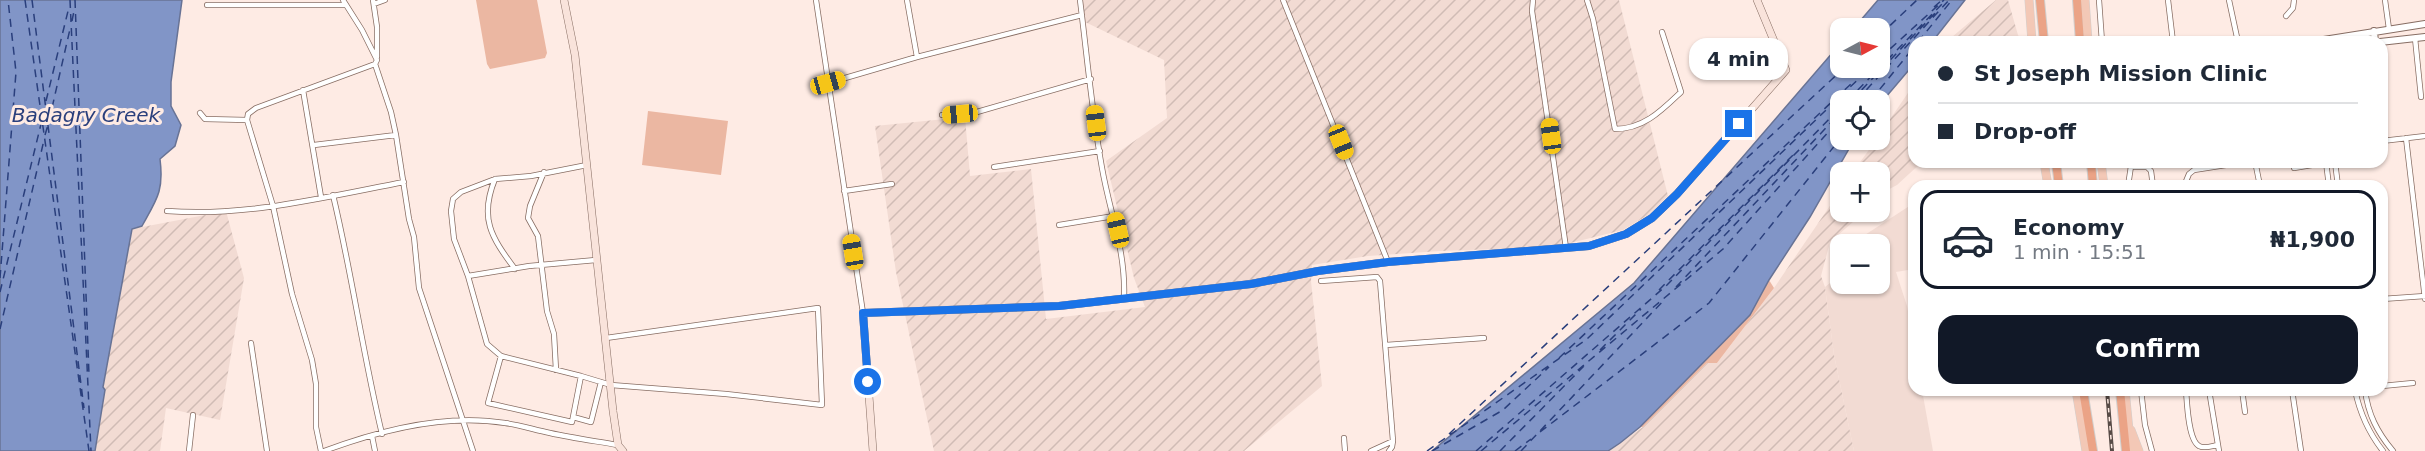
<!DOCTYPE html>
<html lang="en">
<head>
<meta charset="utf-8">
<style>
  body { margin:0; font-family:"DejaVu Sans",sans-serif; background:#f6f6f7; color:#1f2937; height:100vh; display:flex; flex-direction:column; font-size:22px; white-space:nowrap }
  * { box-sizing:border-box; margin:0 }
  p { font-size:20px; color:#747a83 }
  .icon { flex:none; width:33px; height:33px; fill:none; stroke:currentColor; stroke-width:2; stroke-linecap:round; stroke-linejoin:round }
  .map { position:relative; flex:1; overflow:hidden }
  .details { position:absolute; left:1908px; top:180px; width:480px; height:216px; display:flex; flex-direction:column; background:#fff; border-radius:18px; box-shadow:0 2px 4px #0004 }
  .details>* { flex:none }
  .hud { position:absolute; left:1908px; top:36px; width:480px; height:132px; border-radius:18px; box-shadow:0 2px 4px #0004; display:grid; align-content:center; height:132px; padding:0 30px; background:#fff }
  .needle { width:39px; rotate:83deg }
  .fabs { position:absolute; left:1830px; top:18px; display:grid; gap:12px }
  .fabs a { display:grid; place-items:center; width:60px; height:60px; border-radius:12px; background:#fff; box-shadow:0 2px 4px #0004; font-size:30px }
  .end { position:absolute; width:27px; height:27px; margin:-14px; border:8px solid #1a73e8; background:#fff; box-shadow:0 0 0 3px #fff }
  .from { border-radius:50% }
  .bubble { position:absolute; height:42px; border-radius:18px; background:#fff; box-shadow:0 2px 4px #0004; font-size:20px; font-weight:600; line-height:42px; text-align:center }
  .car { position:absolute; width:18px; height:36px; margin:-18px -9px; border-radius:8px; box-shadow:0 0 4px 2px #0007; background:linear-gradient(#f5c518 24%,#345 0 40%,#f5c518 0 76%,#345 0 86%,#f5c518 0) }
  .hud b { display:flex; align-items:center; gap:21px; height:57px; font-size:22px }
  .hud b+b { border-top:2px solid #e0e1e3 }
  .hud i { width:15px; height:15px; background:#1f2937 }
  ul { padding:10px 0 0; list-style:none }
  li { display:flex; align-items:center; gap:18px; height:99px; margin:0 12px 9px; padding:0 18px; border:3px solid transparent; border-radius:18px }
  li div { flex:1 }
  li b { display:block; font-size:22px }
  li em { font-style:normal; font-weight:600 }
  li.selected { border-color:#111827 }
  li>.icon { width:54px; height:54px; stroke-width:1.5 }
  .primary-button { display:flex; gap:12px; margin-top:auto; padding:12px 30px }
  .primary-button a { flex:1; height:69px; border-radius:18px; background:#111827; color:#fff; font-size:24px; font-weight:600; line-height:69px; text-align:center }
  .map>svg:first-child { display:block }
  .built { fill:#f2dbd3 }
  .industrial { fill:url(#industrial-furrows) }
  .grass { fill:#ebb7a2 }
  .water { fill:#8195c7; stroke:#687395; stroke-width:1.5 }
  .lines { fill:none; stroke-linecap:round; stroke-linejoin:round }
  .ferry { stroke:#2a3f7c; stroke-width:1.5; stroke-dasharray:8 6; stroke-linecap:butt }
  .minor-casing { stroke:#876d63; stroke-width:6 }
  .tertiary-casing { stroke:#876d63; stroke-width:8 }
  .secondary-casing { stroke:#876d63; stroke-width:8 }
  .primary-casing { stroke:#d1cfce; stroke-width:9 }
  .motorway-casing { stroke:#d1cfce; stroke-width:10 }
  .minor { stroke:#fff; stroke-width:4.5 }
  .tertiary { stroke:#fff; stroke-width:6 }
  .secondary { stroke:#f9e3db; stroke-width:7 }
  .primary { stroke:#f3c8b6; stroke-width:8 }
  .motorway { stroke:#eba386; stroke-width:8 }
  .rail-casing { stroke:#574b46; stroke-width:4 }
  .rail { stroke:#feebe4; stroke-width:1.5; stroke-dasharray:4.5; stroke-linecap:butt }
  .route { stroke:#1a73e8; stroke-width:8 }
  .labels { text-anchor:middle; stroke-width:6; stroke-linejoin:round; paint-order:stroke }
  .water-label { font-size:20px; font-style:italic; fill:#2a3f7c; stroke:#feebe4 }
</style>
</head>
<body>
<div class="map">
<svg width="2425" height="451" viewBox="0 0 2425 451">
  <defs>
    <pattern id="industrial-furrows" width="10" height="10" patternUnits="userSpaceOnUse" patternTransform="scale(1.5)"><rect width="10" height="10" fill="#f2dbd3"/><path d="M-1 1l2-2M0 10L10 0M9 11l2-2" fill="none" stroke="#d0bcb5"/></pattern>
  </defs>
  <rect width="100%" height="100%" fill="#feebe4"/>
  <!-- built -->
  <path class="built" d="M1914,203v66l-18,3 11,34 7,37v47h8l11,61h-79l-20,-96 -9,-68 15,-12v9h40v-40h-29z"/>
  <!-- industrial -->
  <path class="industrial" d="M1080,0h539l49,196 -20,19 -25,15 -69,17 -114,4 -72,5 -56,9 -1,16 11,105 -78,65h-310l-38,-179 -21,-146 90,-9 5,59 61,-7 15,150 99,-12 -11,-29 -28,-117 61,-43 -3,-58 -81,-39z
    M1996,0h12l12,42h-74z
    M1914,84v78h8l-25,23 -17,9v-22h-27l23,-32h4v-6z
    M1840,191v21h19l2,3 -31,27 -9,34 4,11 9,68 20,96h-246l35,-24 64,-64h10l57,-75z
    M226,211l18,67 -24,142 -54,-12 -6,43h-65l10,-61 -2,-3 29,-158z"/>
  <!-- grass -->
  <path class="grass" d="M476,0h61l10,53 -2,5 -55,11 -3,-5z
    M648,111l80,10 -7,54 -79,-10z
    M1769,280l5,8 -57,75h-10l-64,64h-3l110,-112z"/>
  <!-- water -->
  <path class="water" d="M0,0h182l-11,82v24l10,19 -6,21 -15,13c4,32 -3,40 -18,67l-10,3 -29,158 2,3 -10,61h-95z
    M1878,0h87l-33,42h-18v22l-34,40v-4h-40v40h14l-44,77 -41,63 -19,35 -110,112 -20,16 -12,8h-176l202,-168 206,-239v24h40v-40h-26z"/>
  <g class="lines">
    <!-- ferry -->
    <path class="ferry" d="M25,0l64,451
      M32,0l52,408
      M70,0l21,451
      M75,0l14,375
      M1934,7l8,-7
      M72,21l2,-10
      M1880,35l37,-35
      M1918,42l34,-42
      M1880,58l64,-58
      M1848,100l98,-100
      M1852,100l84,-88
      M1857,100l92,-100
      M1871,100l43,-53
      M46,101l23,-94
      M43,116l2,-10
      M49,121l21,-92
      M45,135l3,-10
      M0,278l16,-206 -8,-72
      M1676,287l164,-174
      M1659,290l138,-139
      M0,292l42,-172
      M0,329l44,-189
      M1600,350l41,-41
      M1559,358l294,-276
      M1540,432l169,-129 131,-164
      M1449,434l395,-366
      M1427,451l160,-112 283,-271
      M1432,451l71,-41 46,-43
      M1476,451l191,-166 173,-177
      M1481,451l242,-202 117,-130
      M1500,451l84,-85
      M1515,451l16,-12
      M1521,451l144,-152"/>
    <!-- minor casing -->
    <g class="minor-casing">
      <path id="minor" d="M343,0l19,30 15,30 -2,4 16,48 5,23 13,84 5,18 5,51 54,163
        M373,0l4,27v30
        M816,0l47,313
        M907,0l10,57
        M1080,0c7,56 12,113 22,168 8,46 24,83 22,130
        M1283,0l105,262
        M1533,0l-1,11 34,237
        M1587,0l6,19 22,110c29,0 47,-19 66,-37l-19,-60
        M2099,0l3,42
        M2168,0l5,42
        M2229,0l9,42
        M2385,0l4,29
        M374,4l11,-4
        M207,5h139
        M2286,16l7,-8 1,-8
        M2415,38l6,59
        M828,83l89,-26 165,-42
        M303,90l18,107
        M200,113l5,6 42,1 26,86 19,88 20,66 4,24v43l5,24
        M942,115l35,-3 114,-33
        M247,120l1,-6 8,-6 119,-44
        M2406,138l19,161
        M2382,141l43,-5
        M314,145l82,-10
        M2129,162l5,5h13l4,4 2,15
        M2326,162l3,24
        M2335,162l3,24
        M587,165l-56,11 -36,3 -34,13 -8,7 -2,12 3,28 14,37 19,68 14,12 80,20 30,9 115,9 96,11 -4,-97 -212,30
        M994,167l106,-16
        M2294,168l36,-6
        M544,172l-14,34 -2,12 10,18 9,75 7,23 2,36
        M495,179c-16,39 -4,58 20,90
        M2128,186l3,-20
        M2184,186l5,-12 5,-4 51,-8 7,1 4,3 4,20
        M844,191l48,-7
        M333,195c19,79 30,160 49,239
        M167,211c79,6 159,-14 237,-29
        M1059,225l55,-9
        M468,276l61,-10 67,-6
        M1321,281l56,-4 3,4 13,160 -22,10
        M2382,299l43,-3
        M251,343l16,108
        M1386,345l98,-7
        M501,356l-13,47 84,19 9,-46
        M2382,386l31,-3
        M2141,390l4,35 7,26
        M2186,390c1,12 2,50 13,56 5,3 13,0 19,-1
        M2209,390l10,61
        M2242,390l3,22
        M2292,390l9,61
        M2355,390c5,24 13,42 28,61
        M2365,390c3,24 12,42 28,61
        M573,417l18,5 10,-40
        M372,436l3,15
        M1344,438l1,13
        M189,451l4,-36
        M324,451c56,-21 121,-38 181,-28 15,2 30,7 45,10 22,5 45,8 68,12
        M1389,451l3,-4 1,-6"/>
    </g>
    <!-- tertiary casing -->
    <g class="tertiary-casing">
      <path id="tertiary" d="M2374,31l1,11
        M2311,42l114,-18
        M2380,42l45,-5"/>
    </g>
    <!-- secondary casing -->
    <g class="secondary-casing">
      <path id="secondary" d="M564,0l11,55 38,356 5,34 5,6
        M873,451l-10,-138 196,-7 192,-22 67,-13 70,-9 201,-16 37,-12 26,-16 25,-24 109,-124 -29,-70"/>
    </g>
    <!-- primary casing -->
    <g class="primary-casing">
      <path id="primary" d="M2029,0l3,42
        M2085,0l3,42
        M2044,162l4,24
        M2101,162l3,24
        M2076,390l10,61
        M2125,390l6,61
        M2131,430l8,21"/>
    </g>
    <!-- motorway casing -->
    <g class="motorway-casing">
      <path id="motorway" d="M2040,0l4,42
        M2077,0l3,42
        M2056,162l3,24
        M2091,162l2,24
        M2083,390l10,61
        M2120,390l6,61"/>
    </g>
    <!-- minor -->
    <use href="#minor" class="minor"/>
    <!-- tertiary -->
    <use href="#tertiary" class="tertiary"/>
    <!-- secondary -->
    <use href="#secondary" class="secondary"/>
    <!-- primary -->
    <use href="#primary" class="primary"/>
    <!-- motorway -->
    <use href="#motorway" class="motorway"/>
    <!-- rail casing -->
    <g class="rail-casing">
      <path id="rail" d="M2107,390l5,61"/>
    </g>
    <!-- rail -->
    <use href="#rail" class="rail"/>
  </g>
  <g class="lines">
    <!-- route -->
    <path class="route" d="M868,382l-5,-69 196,-7 192,-22 67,-13 70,-9 201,-16 37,-12 26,-16 25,-24 62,-70"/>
  </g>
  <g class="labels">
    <!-- water labels -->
    <g class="water-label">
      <text x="86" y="122">Badagry Creek</text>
    </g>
  </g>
</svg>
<div class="fabs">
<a><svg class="needle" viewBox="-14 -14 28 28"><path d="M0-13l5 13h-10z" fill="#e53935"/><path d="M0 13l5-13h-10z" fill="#747a83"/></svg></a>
<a><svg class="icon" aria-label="locate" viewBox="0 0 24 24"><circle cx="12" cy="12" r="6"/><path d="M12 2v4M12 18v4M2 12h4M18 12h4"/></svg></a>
<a>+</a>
<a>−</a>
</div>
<i class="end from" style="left:868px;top:382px"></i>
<i class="end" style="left:1739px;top:124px"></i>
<div class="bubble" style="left:1689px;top:38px;width:99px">4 min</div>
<i class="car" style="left:828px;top:83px;rotate:74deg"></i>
<i class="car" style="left:960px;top:114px;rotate:265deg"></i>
<i class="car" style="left:1096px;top:123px;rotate:353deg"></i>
<i class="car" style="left:1551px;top:136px;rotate:352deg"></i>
<i class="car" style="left:1341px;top:142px;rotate:158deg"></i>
<i class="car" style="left:1118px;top:230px;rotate:347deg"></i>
<i class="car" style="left:853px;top:252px;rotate:351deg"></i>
<div class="hud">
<b><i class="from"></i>St Joseph Mission Clinic</b>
<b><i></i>Drop-off</b>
</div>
<section class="details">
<ul>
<li class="selected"><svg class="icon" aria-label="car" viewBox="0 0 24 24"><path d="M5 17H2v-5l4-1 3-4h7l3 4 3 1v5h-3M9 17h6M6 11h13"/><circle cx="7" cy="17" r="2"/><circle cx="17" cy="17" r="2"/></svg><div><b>Economy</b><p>1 min · 15:51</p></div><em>₦1,900</em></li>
</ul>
<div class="primary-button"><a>Confirm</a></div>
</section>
</div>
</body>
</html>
